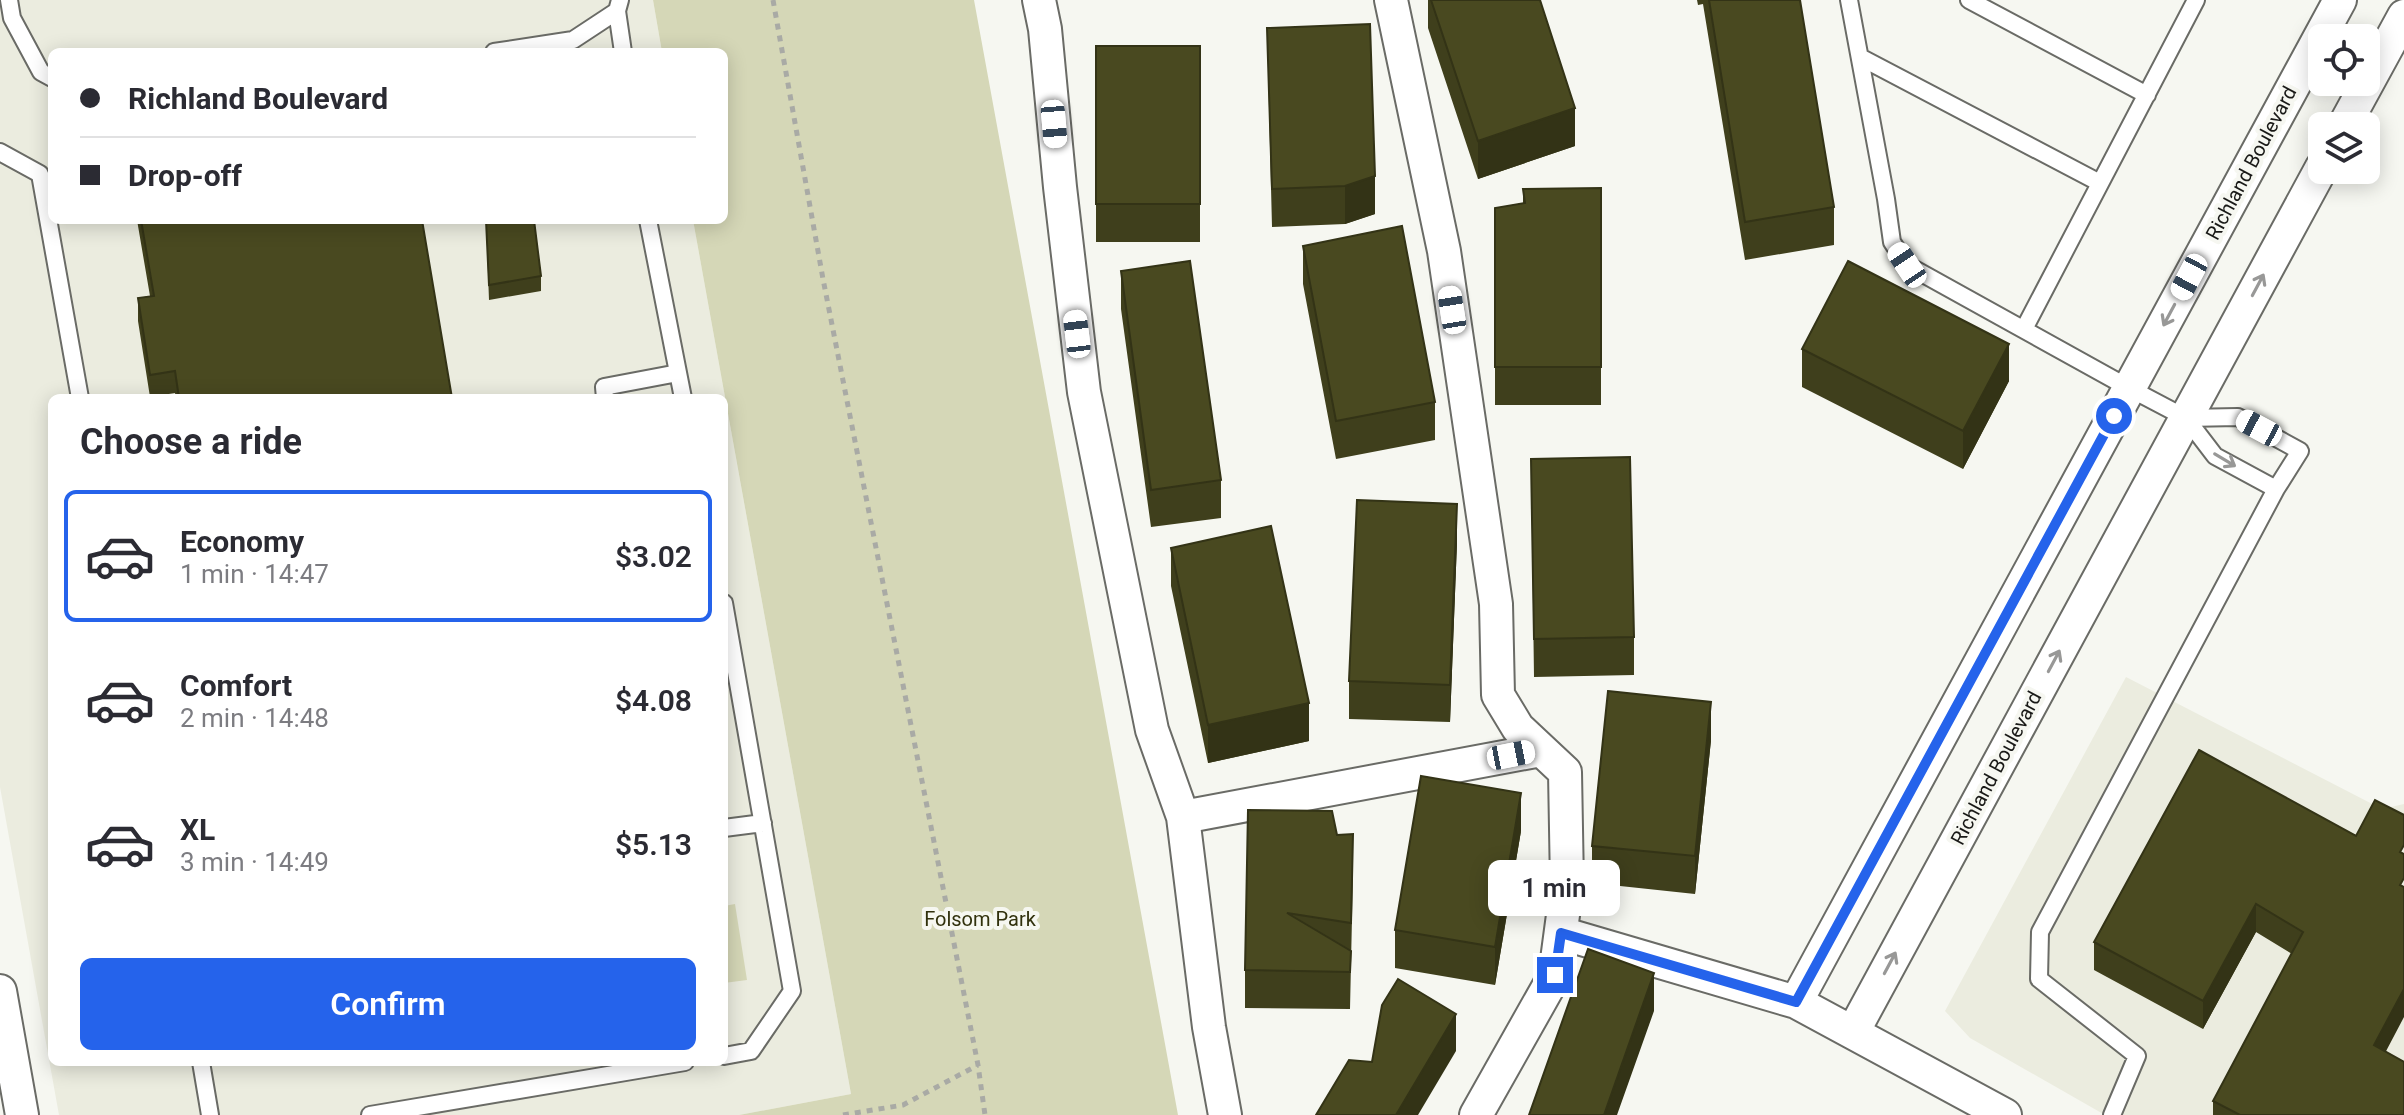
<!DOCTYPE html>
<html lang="en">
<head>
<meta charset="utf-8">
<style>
  body { margin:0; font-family:Roboto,sans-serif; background:#f2f2f3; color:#2b2b33; height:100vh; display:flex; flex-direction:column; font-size:30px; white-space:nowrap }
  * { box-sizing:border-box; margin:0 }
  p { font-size:26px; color:#7c7c81 }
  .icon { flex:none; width:44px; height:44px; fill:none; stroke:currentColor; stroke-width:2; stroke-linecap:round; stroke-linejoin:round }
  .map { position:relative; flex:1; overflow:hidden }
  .panel { position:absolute; left:48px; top:394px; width:680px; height:672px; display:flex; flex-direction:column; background:#fff; border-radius:12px; box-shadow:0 4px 20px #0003 }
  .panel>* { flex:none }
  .hud { position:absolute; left:48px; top:48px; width:680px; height:176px; border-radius:12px; box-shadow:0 4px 20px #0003; display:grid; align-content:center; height:176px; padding:0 32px; background:#fff }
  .tools { position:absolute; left:2308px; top:24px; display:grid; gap:16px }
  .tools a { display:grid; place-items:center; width:72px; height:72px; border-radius:12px; background:#fff; box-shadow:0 4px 20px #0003; font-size:40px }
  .end { position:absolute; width:36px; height:36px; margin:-18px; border:10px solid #2563eb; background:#fff; box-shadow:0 0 0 4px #fff }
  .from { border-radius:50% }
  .bubble { position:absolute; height:56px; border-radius:12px; background:#fff; box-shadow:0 4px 20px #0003; font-size:26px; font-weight:600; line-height:56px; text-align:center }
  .car { position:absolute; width:24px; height:48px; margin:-24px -12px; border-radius:10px; box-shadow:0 0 6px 2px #0007; background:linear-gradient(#fff 24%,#345 0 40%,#fff 0 76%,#345 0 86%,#fff 0) }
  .hud b { display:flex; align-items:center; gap:28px; height:76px; font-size:30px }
  .hud b+b { border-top:2px solid #e1e1e2 }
  .hud i { width:20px; height:20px; background:#2b2b33 }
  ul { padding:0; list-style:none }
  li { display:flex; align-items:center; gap:24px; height:132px; margin:0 16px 12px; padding:0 16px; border:4px solid transparent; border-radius:12px }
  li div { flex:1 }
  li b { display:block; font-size:30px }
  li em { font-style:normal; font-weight:600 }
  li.selected { border-color:#2563eb }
  li>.icon { width:72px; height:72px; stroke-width:1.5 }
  h2 { padding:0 32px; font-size:36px; line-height:96px }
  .primary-button { display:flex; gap:16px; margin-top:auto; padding:16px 32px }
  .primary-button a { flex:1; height:92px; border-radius:12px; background:#2563eb; color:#fff; font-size:32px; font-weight:600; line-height:92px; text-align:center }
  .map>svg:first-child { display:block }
  .built { fill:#ebecdf; fill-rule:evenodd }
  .green { fill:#d5d7b7 }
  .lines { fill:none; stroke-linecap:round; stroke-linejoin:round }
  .service-casing { stroke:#6a6b66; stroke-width:20 }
  .minor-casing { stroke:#6a6b66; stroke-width:36 }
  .path { stroke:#a9aaa5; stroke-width:5; stroke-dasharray:6 6; stroke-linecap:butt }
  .service { stroke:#fff; stroke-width:16 }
  .minor { stroke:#fff; stroke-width:32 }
  .wall { fill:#3f3f1c }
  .shaded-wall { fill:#333316 }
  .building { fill:#494920; stroke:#333316; stroke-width:2 }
  .oneway { stroke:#989897 }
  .route { stroke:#2563eb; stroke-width:10 }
  .labels { text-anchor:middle; stroke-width:8; stroke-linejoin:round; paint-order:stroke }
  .street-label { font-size:20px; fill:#191917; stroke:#f6f7f1 }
  .park-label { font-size:20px; fill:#31310d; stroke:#f6f7f1 }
</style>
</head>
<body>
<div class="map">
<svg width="2404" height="1115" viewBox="0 0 2404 1115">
  <rect width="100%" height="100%" fill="#f6f7f1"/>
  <!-- built -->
  <path class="built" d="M0,0h653l9,52h-610v168h641l158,874 -112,21h-680l-59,-328zM52,398h672v664h-672z
    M2126,677l256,132 22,-5v311h-299l-135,-77 -25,-27z"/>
  <!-- green -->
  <path class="green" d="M653,0h321l204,1115h-439l112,-21 -158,-874h31v-168h-62z
    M735,904l12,76 -23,3v-77z"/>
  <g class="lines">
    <!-- service casing -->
    <g class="service-casing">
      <path id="service" d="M9,0l3,18 29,54 11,6
        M620,0l-3,11 6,41
        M1849,0l37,199 6,43 15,23 222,123 57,30 29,38 61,33
        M1969,0l178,95
        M494,52l79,-12 44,-29
        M1860,57l240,126
        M0,152l40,22 40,224
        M648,220l35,178
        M2024,329l172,-329
        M605,398l-1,-11 74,-14
        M724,603l68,388 -41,60 -27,5
        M724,828l39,-5
        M201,1062l9,53
        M370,1115l315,-53
        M2112,1115l25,-59 -98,-77 1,-47 236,-443 24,-38 -62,-34 -52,1"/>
    </g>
    <!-- minor casing -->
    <g class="minor-casing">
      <path id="minor" d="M1039,0l6,29 15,158 24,205 68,338 31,87 26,210 16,88
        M1391,0l53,251 52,353 2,91 20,33 47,44 2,113 -12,90 -79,140
        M2344,126l60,-110
        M1183,817l358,-67
        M1561,933l235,69 209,113
        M0,991l22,124
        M1796,1002l544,-1002
        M1853,1032l469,-865"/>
    </g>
    <!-- path -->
    <path class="path" d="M773,0l50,279 155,786 7,50
      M843,1115l60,-10 75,-40"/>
    <!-- service -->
    <use href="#service" class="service"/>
    <!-- minor -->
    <use href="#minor" class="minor"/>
  </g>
  <!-- wall -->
  <path class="wall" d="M1428,0h112l35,146 -97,33 -50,-151z
    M1697,0h103l34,207v38l-89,15 -42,-256 -5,1z
    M1267,28l108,186 -30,10 -73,3z
    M1096,46h104v196h-104z
    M1601,188v217h-106v-197l28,-5v-14z
    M137,220h285l30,178h-276l-1,-5 -25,4 -12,-76v-23l12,-2z
    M486,220l55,56v15l-52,9z
    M1303,246l132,156v38l-99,19 -33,-175z
    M1121,271l100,209v38l-70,9 -30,-218z
    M1802,349l207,32 -46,88 -161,-82z
    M1531,459l103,178v38l-100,2z
    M1457,542l-7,180 -101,-3v-38z
    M1171,548l138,193 -101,22 -37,-177z
    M1711,740l-16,154 -103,-11v-37z
    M2199,750l186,302 19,63h-191v-14l79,-147 -36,-22 -53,97 -109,-59v-28z
    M1521,831l-26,154 -100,-17v-38z
    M1337,835l16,37 -3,137 -105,-1v-38z"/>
  <!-- shaded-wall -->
  <path class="shaded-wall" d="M1575,108v38l-97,33v-38z
    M1375,176v38l-30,10v-38z
    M2009,344v37l-46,88v-38z
    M1457,504v38l-7,180v-37z
    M1711,702v38l-16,154v-38z
    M1309,703v38l-101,22v-38z
    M1521,793v38l-26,154v-38z
    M2256,904v28l-53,97v-28z
    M1654,973v38l-37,104h-13z
    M2404,989v28l-30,57v-29z
    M1456,1014v37l-38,64h-22z"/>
  <!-- building -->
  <path class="building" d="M1431,0h109l35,108 -97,33z
    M1709,0h91l34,207 -89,15z
    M1370,24l5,152 -30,10 -73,3 -5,-161z
    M1096,46h104v158h-104z
    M1601,188v179h-106v-159l30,-5 -2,-14z
    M141,220h281l30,178h-273l-4,-27 -25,4 -12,-77 16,-2z
    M486,220h48l7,56 -52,9z
    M1402,226l33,176 -99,19 -33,-175z
    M1190,261l31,219 -70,10 -30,-219z
    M1848,261l161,83 -46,87 -161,-82z
    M1630,457l4,180 -100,2 -3,-180z
    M1357,500l100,4 -7,181 -101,-4z
    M1271,526l38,177 -101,22 -37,-177z
    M1608,691l103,11 -16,154 -103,-10z
    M2199,750l157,86 19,-36 29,15v30l-4,7 4,2v24l-4,7 4,2v102l-30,56 30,17v53h-164l-27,-14 90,-169 -47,-28 -53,97 -109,-59z
    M1421,776l100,17 -26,154 -100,-17z
    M1248,810l84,1 5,24 16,-1 -2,89 -64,-10 64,38 -1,21 -105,-2z
    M1588,949l66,24 -50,142h-75z
    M1398,979l58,35 -60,101h-80l33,-55 23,2 10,-57z"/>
  <!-- one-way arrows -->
  <defs><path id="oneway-shaft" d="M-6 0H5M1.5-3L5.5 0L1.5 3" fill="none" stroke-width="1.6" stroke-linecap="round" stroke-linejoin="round" transform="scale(2)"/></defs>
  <g class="oneway">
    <use href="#oneway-shaft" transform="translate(2258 285) rotate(-62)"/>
    <use href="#oneway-shaft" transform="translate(2169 315) rotate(118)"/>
    <use href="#oneway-shaft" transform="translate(2225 460) rotate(31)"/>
    <use href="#oneway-shaft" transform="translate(2054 661) rotate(-62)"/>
    <use href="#oneway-shaft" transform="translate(1890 963) rotate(-62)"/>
  </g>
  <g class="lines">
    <!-- route -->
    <path class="route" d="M1555,975l6,-42 235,69 318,-586"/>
  </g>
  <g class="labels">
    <!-- street labels -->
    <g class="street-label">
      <text transform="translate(2251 163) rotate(-62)" y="7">Richland Boulevard</text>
      <text transform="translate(1996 768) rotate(-62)" y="7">Richland Boulevard</text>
    </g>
    <!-- park labels -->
    <g class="park-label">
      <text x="980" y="926">Folsom Park</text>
    </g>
  </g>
</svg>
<div class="tools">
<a><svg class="icon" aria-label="locate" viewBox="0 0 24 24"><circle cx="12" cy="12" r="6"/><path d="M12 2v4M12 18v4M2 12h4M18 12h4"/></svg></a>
<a><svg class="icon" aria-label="layers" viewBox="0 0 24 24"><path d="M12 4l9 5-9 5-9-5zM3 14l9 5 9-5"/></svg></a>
</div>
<i class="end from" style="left:2114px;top:416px"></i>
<i class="end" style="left:1555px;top:975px"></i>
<div class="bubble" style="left:1488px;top:860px;width:132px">1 min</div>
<i class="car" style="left:1054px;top:124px;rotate:175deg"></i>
<i class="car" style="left:1907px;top:265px;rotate:326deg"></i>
<i class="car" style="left:2189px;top:277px;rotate:208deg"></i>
<i class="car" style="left:1452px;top:310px;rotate:351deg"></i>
<i class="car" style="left:1077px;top:334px;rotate:353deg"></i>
<i class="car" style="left:2259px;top:428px;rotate:298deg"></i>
<i class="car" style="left:1511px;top:755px;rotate:79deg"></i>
<div class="hud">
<b><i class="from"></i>Richland Boulevard</b>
<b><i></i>Drop-off</b>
</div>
<section class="panel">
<h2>Choose a ride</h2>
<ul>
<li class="selected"><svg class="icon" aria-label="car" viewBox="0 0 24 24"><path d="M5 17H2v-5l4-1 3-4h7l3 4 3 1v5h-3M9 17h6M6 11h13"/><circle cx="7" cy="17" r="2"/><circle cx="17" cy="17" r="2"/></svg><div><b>Economy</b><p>1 min · 14:47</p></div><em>$3.02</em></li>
<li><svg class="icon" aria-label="car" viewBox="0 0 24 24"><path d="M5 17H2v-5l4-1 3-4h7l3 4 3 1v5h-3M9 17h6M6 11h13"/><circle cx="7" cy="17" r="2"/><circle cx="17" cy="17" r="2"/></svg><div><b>Comfort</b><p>2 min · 14:48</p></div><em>$4.08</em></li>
<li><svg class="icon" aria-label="car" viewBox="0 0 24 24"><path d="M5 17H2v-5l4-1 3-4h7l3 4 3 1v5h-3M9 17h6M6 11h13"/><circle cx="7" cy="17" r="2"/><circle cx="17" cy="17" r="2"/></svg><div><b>XL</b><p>3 min · 14:49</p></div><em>$5.13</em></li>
</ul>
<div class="primary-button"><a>Confirm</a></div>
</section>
</div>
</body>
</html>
